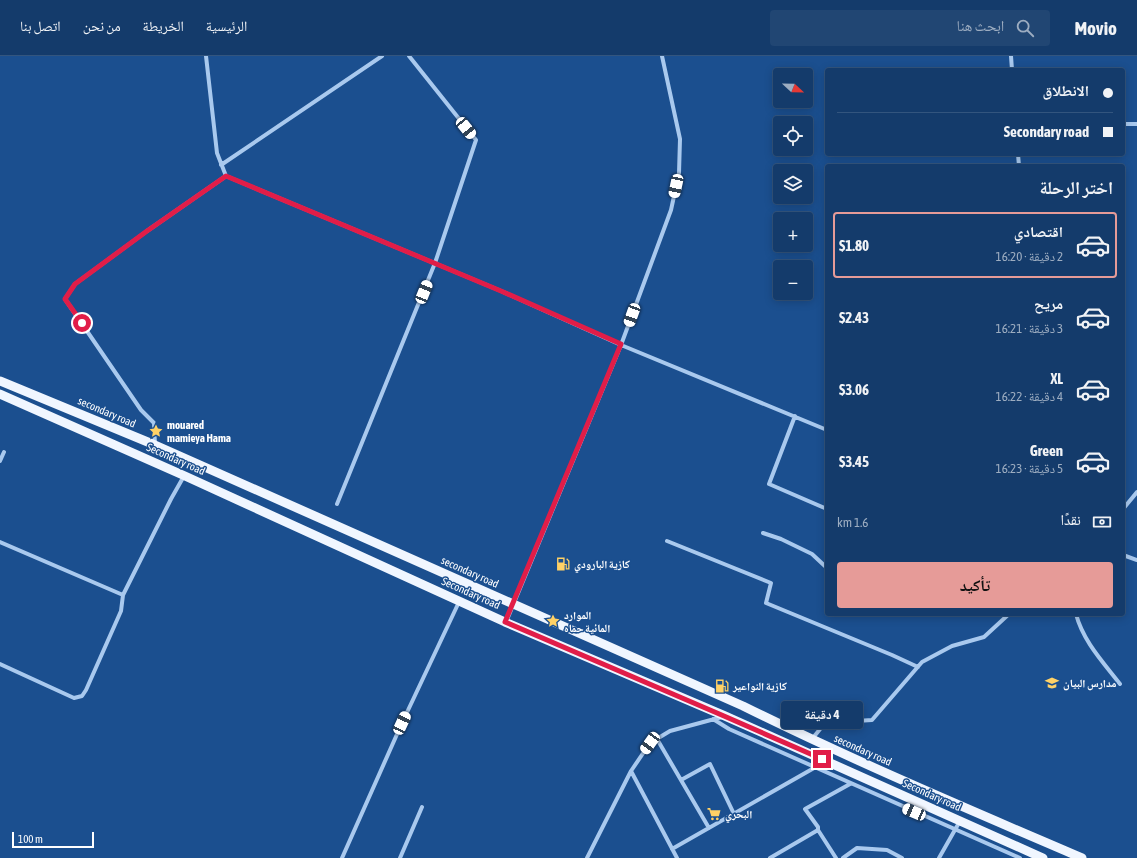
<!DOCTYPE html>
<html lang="ar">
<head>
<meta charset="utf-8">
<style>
  body { margin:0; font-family:"Asap Condensed","Noto Naskh Arabic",sans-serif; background:#214673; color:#f1f3f6; direction:rtl; height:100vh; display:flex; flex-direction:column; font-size:15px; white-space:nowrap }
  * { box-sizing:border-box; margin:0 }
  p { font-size:13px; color:#9dadc1 }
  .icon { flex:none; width:22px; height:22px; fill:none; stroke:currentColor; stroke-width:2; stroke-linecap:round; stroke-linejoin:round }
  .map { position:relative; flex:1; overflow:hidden; direction:ltr }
  .details { position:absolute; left:825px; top:108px; width:300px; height:452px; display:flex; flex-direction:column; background:#143b6b; border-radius:4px; box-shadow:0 2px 10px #0003,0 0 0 1px #33557e; direction:rtl }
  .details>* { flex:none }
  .banner { position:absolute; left:825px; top:12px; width:300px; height:88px; border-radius:4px; box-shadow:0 2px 10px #0003,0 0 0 1px #33557e; direction:rtl; display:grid; align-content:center; height:88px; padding:0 12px; background:#143b6b }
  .needle { width:26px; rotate:112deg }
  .controls { position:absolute; left:773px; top:12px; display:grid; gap:8px }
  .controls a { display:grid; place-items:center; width:40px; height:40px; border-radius:4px; background:#143b6b; box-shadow:0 2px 10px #0003,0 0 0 1px #33557e; font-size:20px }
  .scale { position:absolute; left:12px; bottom:10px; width:82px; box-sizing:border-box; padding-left:4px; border:2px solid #fff; border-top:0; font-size:11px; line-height:14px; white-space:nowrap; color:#fff; -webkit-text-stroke:3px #1b4f8f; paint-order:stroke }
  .end { position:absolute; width:18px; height:18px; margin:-9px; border:5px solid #e11d48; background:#fff; box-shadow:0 0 0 2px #fff }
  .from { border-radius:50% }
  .bubble { position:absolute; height:28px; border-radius:4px; background:#143b6b; box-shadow:0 2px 10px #0003,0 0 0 1px #33557e; font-size:13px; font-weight:700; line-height:28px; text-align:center; direction:rtl }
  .car { position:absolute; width:12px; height:24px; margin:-12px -6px; border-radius:5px; box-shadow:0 0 3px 1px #0007; background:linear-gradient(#fff 24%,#345 0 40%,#fff 0 76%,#345 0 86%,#fff 0) }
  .banner b { display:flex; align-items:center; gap:14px; height:38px; font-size:15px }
  .banner b+b { border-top:1px solid #33557e }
  .banner i { width:10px; height:10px; background:#f1f3f6 }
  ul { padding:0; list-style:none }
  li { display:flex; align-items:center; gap:12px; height:66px; margin:0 8px 6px; padding:0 4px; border:2px solid transparent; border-radius:4px }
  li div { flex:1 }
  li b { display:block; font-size:15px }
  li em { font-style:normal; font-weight:700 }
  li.selected { border-color:#e69b98 }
  li>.icon { width:36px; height:36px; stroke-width:1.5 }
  h2 { padding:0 12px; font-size:18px; line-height:48px }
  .pay { display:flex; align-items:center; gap:10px; height:44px; padding:0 12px; font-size:15px }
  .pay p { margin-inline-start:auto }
  .cta { display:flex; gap:8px; margin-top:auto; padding:8px 12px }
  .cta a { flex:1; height:46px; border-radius:4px; background:#e69b98; color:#111; font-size:16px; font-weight:700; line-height:46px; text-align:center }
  header { display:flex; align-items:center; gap:24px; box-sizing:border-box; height:56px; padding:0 20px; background:#143b6b; border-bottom:1px solid #33557e }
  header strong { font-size:19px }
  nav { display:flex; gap:22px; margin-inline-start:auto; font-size:14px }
  .search { width:280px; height:36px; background:#214673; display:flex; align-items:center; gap:10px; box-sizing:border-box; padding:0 14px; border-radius:4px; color:#9dadc1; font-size:15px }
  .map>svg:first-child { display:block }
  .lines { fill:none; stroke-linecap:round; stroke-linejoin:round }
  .street { stroke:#a9c9ee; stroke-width:4 }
  .primary { stroke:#f0f6ff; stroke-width:9 }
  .route { stroke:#e11d48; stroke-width:5 }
  .labels { text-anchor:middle; stroke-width:3; stroke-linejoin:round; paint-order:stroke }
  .street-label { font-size:11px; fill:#fff; stroke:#1b4f8f }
  .poi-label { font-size:11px; font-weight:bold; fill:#fff; stroke:#1b4f8f; text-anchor:start }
</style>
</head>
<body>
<header>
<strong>Movio</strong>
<div class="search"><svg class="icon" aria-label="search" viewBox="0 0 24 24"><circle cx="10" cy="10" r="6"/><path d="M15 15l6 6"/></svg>ابحث هنا</div>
<nav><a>الرئيسية</a><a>الخريطة</a><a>من نحن</a><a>اتصل بنا</a></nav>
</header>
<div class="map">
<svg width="1137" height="802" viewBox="0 0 1137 802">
  <rect width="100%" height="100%" fill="#1b4f8f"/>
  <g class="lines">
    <!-- street -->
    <path class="street" d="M1011,0l1,14
      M1123,68h14
      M1018,98l1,12
      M221,109l161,-109
      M226,120l275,115 120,54 206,85
      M795,360l-26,68 58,25
      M155,389l-1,-22 -13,-13 -76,-111 10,-15 72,-53 79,-55 -9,-23 -11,-97
      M0,405l4,-9
      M337,448l98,-241 41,-123 -67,-84
      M1123,453l14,-17
      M763,477l18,6 31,15 15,14
      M667,485l104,42 -5,20 126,52 26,12
      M0,486l123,53 48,-96 13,-23
      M1123,499l14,5
      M1076,558c7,27 27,48 44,70
      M506,566l115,-277 50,-135 8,-37 1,-34 -18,-83
      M0,608l74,34 8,-2 4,-6 35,-79 2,-16
      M713,663l16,10 291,129
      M657,683l52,89
      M812,683l13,-16 47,-3 50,-58 30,-16 32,-9 25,-23
      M631,715l46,87
      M681,724l29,-16 24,50
      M672,793l142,-81
      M342,802l60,-135 57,-121
      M400,802l22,-51
      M587,802l44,-87 19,-28 20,-12 52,-14
      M770,802l48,-28
      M836,802l-18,-28v-3l-13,-18 45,-25
      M843,802l14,-10 30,2 15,8
      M939,802l21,-37"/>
    <!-- primary -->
    <path class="primary" d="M0,325l155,64 588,261c111,55 225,103 339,152
      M0,338l185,82 320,146 220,94 318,142"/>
  </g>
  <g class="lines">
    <!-- route -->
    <path class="route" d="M82,267l-17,-24 10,-15 72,-53 79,-55 275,115 120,53 -116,278 219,94 98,43"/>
  </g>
  <!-- icons -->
  <defs>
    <g id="sight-bare" transform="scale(1.08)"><path d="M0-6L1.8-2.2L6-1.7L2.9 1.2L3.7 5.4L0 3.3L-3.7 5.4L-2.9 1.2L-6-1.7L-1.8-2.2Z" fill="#ffd166" stroke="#1b4f8f" stroke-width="2.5" paint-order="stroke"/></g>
    <g id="fuel-bare" transform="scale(1.08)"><path d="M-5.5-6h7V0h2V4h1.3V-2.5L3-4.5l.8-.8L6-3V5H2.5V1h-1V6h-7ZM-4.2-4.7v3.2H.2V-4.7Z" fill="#ffd166" stroke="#1b4f8f" stroke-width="2.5" paint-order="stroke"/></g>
    <g id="school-bare" transform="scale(1.08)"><path d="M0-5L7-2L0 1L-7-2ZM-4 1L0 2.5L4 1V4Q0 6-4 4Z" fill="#ffd166" stroke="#1b4f8f" stroke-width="2.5" paint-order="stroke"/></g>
    <g id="supermarket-bare" transform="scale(1.08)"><path d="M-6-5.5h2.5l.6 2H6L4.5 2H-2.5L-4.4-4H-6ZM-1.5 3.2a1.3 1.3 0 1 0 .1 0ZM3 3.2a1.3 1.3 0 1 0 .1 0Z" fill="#ffd166" stroke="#1b4f8f" stroke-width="2.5" paint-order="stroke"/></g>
  </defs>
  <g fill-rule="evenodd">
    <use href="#sight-bare" x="156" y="375"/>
    <use href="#fuel-bare" x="563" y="508"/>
    <use href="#sight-bare" x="553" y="565"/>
    <use href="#school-bare" x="1052" y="627"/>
    <use href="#fuel-bare" x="722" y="630"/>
    <use href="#supermarket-bare" x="714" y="758"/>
  </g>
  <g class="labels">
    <!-- street labels -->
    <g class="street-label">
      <text transform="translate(107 356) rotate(23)" y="4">secondary road</text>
      <text transform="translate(176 403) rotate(24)" y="4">Secondary road</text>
      <text transform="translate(470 516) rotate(24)" y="4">secondary road</text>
      <text transform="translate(471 537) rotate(24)" y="4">Secondary road</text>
      <text transform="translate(863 694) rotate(24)" y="4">secondary road</text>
      <text transform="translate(932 739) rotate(24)" y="4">Secondary road</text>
    </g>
    <!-- poi labels -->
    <g class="poi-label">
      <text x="167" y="373">mouared<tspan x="167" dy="13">mamieya Hama</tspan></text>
      <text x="574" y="512">كازية البارودي</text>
      <text x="564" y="563">الموارد<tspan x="564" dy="13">المائية حماه</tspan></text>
      <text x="1063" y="631">مدارس البيان</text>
      <text x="733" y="634">كازية النواعير</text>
      <text x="725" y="762">البحري</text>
    </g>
  </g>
</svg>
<div class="controls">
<a><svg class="needle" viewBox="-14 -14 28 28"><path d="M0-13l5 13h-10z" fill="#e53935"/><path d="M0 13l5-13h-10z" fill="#9dadc1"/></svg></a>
<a><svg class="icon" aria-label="locate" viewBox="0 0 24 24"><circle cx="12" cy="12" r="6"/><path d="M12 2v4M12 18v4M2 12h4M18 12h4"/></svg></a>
<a><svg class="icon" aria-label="layers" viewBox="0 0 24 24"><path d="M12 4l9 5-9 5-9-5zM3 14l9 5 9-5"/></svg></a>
<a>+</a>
<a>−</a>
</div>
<div class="scale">100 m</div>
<i class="end from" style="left:82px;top:267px"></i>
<i class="end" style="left:822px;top:703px"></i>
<div class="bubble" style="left:781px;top:645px;width:82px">4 دقيقة</div>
<i class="car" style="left:466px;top:72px;rotate:141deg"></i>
<i class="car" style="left:676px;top:130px;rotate:192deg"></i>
<i class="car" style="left:424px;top:236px;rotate:22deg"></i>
<i class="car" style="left:632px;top:259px;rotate:200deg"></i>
<i class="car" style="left:402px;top:667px;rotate:25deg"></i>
<i class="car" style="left:650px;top:687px;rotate:216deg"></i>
<i class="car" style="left:914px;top:756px;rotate:293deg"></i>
<div class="banner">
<b><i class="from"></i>الانطلاق</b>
<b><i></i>Secondary road</b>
</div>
<section class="details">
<h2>اختر الرحلة</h2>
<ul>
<li class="selected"><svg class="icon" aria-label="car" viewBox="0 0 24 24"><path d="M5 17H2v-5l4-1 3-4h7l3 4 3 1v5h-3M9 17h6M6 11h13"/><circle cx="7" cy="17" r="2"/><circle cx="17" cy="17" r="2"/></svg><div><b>اقتصادي</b><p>2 دقيقة · 16:20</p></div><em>$1.80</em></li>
<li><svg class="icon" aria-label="car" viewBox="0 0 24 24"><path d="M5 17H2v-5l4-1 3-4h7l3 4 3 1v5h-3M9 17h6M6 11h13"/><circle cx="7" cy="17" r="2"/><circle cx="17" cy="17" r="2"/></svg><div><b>مريح</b><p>3 دقيقة · 16:21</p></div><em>$2.43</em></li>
<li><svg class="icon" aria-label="car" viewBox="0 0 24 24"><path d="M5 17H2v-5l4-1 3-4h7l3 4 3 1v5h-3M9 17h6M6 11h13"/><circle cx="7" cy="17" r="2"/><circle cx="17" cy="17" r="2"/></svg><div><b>XL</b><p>4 دقيقة · 16:22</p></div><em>$3.06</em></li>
<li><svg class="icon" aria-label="car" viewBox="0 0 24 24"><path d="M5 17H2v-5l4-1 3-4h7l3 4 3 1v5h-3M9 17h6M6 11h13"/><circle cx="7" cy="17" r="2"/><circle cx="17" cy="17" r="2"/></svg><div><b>Green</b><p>5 دقيقة · 16:23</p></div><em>$3.45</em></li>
</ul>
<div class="pay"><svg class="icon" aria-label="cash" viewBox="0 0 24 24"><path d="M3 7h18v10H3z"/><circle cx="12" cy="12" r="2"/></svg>نقدًا<p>1.6 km</p></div>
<div class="cta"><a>تأكيد</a></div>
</section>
</div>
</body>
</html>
